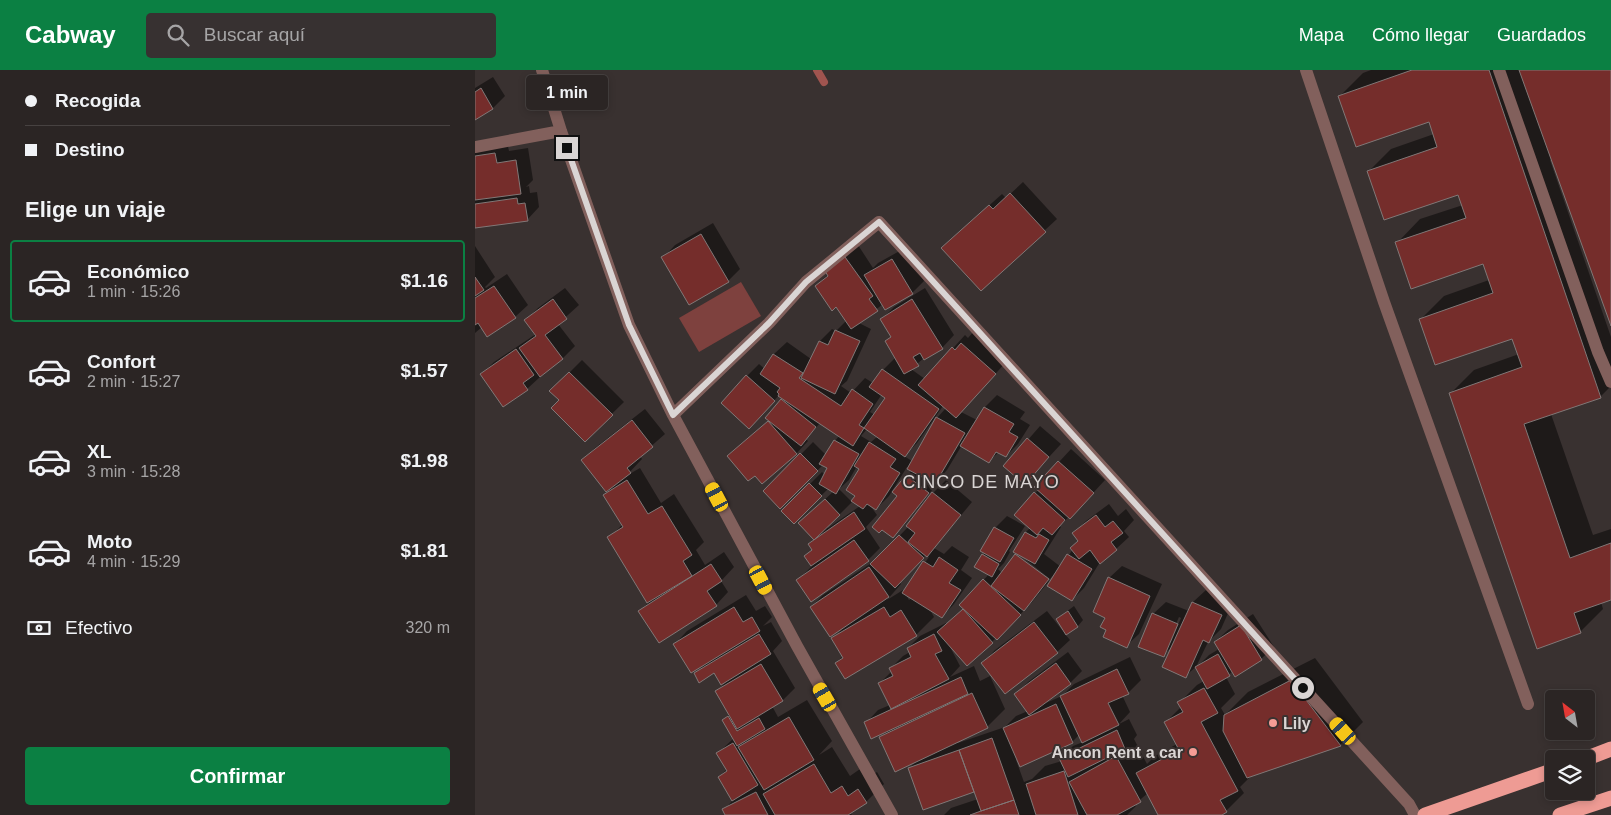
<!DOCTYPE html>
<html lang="es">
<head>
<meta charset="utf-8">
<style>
  body { margin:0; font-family:Helvetica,sans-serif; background:#373131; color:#f1f3f6; height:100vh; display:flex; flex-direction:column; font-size:19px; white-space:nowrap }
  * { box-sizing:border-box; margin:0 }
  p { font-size:16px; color:#a6a5a6 }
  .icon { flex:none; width:28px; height:28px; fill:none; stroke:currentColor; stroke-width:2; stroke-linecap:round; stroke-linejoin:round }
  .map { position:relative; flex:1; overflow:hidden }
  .panel { display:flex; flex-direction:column; background:#2b2524; width:475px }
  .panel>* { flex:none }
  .banner { display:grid; align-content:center; height:110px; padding:0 25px; background:#2b2524 }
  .needle { width:32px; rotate:329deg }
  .buttons { position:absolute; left:1070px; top:620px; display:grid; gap:10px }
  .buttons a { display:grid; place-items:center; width:50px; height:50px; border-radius:5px; background:#2b2524; box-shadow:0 2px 8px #0003,0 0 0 1px #474241; font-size:25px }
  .end { position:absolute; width:22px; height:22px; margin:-11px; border:6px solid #dad5d4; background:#111; box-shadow:0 0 0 2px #111 }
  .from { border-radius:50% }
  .bubble { position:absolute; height:35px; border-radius:5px; background:#2b2524; box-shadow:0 2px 8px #0003,0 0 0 1px #474241; font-size:16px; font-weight:800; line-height:35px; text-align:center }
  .car { position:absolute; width:15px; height:30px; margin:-15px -8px; border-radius:6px; box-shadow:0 0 4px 1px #0007; background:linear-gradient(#f5c518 24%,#345 0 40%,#f5c518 0 76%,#345 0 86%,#f5c518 0) }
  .banner b { display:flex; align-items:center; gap:18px; height:48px; font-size:19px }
  .banner b+b { border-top:1px solid #474241 }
  .banner i { width:12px; height:12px; background:#f1f3f6 }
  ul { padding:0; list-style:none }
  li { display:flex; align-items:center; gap:15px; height:82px; margin:0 10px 8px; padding:0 15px; border:2px solid transparent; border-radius:5px }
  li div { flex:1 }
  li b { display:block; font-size:19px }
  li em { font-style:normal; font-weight:800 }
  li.on { border-color:#0b8043 }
  li>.icon { width:45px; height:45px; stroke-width:1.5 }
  h2 { padding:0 25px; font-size:22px; line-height:60px }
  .pay { display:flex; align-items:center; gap:12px; height:55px; padding:0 25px; font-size:19px }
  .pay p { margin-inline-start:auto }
  .button { display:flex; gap:10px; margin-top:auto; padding:10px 25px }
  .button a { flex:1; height:58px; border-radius:5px; background:#0b8043; color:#fff; font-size:20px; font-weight:800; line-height:58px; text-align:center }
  header { display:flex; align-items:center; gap:30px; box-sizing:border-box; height:70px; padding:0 25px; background:#0b8043; color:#fff }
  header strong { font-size:24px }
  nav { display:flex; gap:28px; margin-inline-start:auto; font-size:18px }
  .search { width:350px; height:45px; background:#373131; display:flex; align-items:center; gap:12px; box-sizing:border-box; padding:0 18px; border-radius:5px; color:#a6a5a6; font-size:19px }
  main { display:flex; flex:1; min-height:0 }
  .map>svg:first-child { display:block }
  .green { fill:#7e413e }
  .shadow { fill:#0007; fill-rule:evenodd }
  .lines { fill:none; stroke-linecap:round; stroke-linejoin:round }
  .stream { stroke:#a0544f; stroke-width:8 }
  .building { fill:#752d2b; stroke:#817877 }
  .minor { stroke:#82605c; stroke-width:12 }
  .highway { stroke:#ee9b94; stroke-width:15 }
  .route { stroke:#dad5d4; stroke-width:6 }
  .poi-dot { fill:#f59c95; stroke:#393130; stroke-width:2 }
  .labels { text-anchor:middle; stroke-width:4; stroke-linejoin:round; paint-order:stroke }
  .poi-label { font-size:16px; font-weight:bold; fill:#dad5d4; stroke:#393130; text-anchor:start }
  .neighbourhood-label { font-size:18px; letter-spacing:1px; fill:#dad5d4; stroke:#393130 }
</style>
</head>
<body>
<header>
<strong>Cabway</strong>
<div class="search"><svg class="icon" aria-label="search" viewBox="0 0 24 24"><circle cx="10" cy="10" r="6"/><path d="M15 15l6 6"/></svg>Buscar aquí</div>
<nav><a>Mapa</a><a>Cómo llegar</a><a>Guardados</a></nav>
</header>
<main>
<section class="panel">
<div class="banner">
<b><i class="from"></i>Recogida</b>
<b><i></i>Destino</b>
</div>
<h2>Elige un viaje</h2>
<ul>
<li class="on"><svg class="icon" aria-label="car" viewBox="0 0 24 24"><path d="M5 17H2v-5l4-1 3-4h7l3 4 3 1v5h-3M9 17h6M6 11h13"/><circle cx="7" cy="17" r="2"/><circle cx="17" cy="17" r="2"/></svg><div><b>Económico</b><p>1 min · 15:26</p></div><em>$1.16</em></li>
<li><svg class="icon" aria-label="car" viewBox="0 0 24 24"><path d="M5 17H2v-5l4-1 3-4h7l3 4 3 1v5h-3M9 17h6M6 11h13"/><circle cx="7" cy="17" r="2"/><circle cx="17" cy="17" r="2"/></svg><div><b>Confort</b><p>2 min · 15:27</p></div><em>$1.57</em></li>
<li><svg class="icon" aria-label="car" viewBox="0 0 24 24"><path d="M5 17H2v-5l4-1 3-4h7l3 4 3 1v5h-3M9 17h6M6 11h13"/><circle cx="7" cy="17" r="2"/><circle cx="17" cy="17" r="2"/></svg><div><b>XL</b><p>3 min · 15:28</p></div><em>$1.98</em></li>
<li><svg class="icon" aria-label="car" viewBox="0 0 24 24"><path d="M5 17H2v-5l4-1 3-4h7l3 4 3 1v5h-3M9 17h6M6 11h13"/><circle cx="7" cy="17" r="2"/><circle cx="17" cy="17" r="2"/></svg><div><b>Moto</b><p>4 min · 15:29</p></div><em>$1.81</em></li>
</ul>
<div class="pay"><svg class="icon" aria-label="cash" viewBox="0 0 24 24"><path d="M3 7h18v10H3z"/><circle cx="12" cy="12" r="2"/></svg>Efectivo<p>320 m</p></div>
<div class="button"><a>Confirmar</a></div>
</section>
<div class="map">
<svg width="1136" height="745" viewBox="0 0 1136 745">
  <rect width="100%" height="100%" fill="#393130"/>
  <!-- green -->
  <path class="green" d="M266,212l20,34 -62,36 -20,-34z"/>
  <!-- shadow -->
  <path class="shadow" d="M896,0h240v252l-58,-162h-3l61,177v49l-10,10 -50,18 42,121 18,-6v70l-10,3 2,7 -23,23 -129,-239 23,-23 45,-16 -6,-17 -92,-18 23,-23 45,-16 -6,-17 -86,-20 23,-24 43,-14 -4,-12 -91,-21 23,-23 43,-15 -5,-13 -89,-25 23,-23z
    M18,7l12,19 -12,12 -18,11v-31z
    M32,72l2,9 19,-3 5,32 -7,7 3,-1 1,7 7,-1 2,15 -12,13 -52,7v-81z
    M548,112l34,37 -76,70 -26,-53 47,-42 4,4z
    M238,153l27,46 -12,12 -65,-23 12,-13z
    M383,175l15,23 5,-5 27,-15 19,33 -12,12 -29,11 -24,19 12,6 -24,52 -6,5 10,7 14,-15 8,5 10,-13 13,-13 -10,-15 6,-6 -10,-17 12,-12 31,-19 29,47 -12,13 -18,10 -13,11 14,10 40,-44 3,3 6,-7 33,30 -46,51 16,8 8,-13 12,-12 28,17 -5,7 10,6 -12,19 -12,12 -7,-4 -10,9 -27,-16 -15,25 -8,9 1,1 -35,44 -12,13 6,-42 8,-19 5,-6 -5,-3 -18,29 -13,13 -7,-5 8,11 -11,12 14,21 -12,12 -70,20 14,-14 -7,-10 8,-7 -4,-5 6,-5 -3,-28 22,-20 -5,-3 -35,34 -11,-11 39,-39 3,3 4,-7 -6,-3 -43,42 -15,-16 48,-49 13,13 9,-14 4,-5 -19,-13 -14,16 2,2 -12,13 -68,2 41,-36 -2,-2 16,-20 -4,-3 -18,20 -14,-39 12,-12 6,5 9,-15 13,-12 24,17 9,-18 12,-12 4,2 11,-11 -10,-14 -21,-20zM407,324l5,4 -12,17 -5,-3zM468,336l3,2 -10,11 -24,42 -8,-5 13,-13zM392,359l11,7 -7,6 -10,-6zM382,396l4,3 -5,27 4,10 -32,22 -1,-1 25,-25 -13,-13 10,-9z
    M0,176l20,31 -10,10 1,1 21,-14 21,31 -13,12 -33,10 -7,6z
    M90,218l14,17 -21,19 17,22 -12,12 -24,17 1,2 -13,12 -23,16 -22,-31 12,-12 42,-28 -10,-14 12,-12z
    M107,290l42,42 -39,38 -24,-40 -10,-9z
    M170,339l20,25 -25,22 2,3 -16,17 14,-8 21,35 13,-9 30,48 -8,8 9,15 19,-13 10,15 -13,14 7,11 -12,13 -76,6 9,-9 -40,-64 14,-14 -18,-29 3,-3 -25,-32 12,-12z
    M565,356l21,18 -36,39 -20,-17z
    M596,379l34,31 -23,25 -23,21 2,1 -17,27 17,13 18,-27 -5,-7 12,-12 23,-17 9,12 8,-7 8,11 -10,11 5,6 -13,12 -16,13 -16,26 -12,12 -15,-26 -2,-1 -5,6 -35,-28 11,-19 4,-4 -15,-13 24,-26 -3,-2z
    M471,410l26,22 -38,46 10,6 8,-8 17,11 -8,13 11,8 -18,26 -12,13 -13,-9 5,9 -18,18 -80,28 7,-7 -10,-17 11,-12 -33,-20 12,-12 53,-35 33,-34 -2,-1 26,-32zM451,485l3,2 -25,35 8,6 -3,2 -6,-10 -16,10 14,-16 -2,-2z
    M532,446l18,10 -16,25 1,1 -6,11 -6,6 4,4 14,-17 33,25 -17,21 -23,24 -41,38 -19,-19 11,21 -10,11 24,-11 6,15 10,-5 15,33 -18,18 -29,14v2l47,-16 11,-11 12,-5 -12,-16 12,-13 40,-30 14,19 -12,12 -24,20 16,-7 12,-12 56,-27 11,23 -13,13 -6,2 8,17 -11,12 10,-5 8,16 -3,4 13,25 8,-8 22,-12 -11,-22 15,-15 -2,-4 18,-18 7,-4 -7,-14 12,-12 10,-6 -4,-7 13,-12 25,-16 21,33 -13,12 -28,12 -7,6 9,17 -14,14 4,7 23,-23 67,-34 48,64 -23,23 -89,31 -11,11 4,6 -18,18 -7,4h-59l-12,-22 -13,11 1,2 -9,9h-183l7,-7 27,-9 -3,-9 -52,18 -14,-40 8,-7 -37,-23 7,-7 -21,-8 12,-13 12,-5 -11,-21 13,-13 -1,-3 12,-12 7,-4 -2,-4 12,-12 26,-13 1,1 17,-16 -3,-3 28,-31 -6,-19 3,-3 9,-24zM604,665l4,7 -10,4 -12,12 1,3 -17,5 -13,13 -8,3 -8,-22 56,-18z
    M647,496l40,18 -23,50 -13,12 -19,-17v-12l2,-39z
    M731,520l27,12 -12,27 -13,13 -12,25 -11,9 -13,-29 -9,8 -10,-41 13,-12 23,9 4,-9zM704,547l2,1 -10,24h-3z
    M271,525l10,16 9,-5 7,11 -9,9 8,-4 11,19 -9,10 22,37 -12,12 -11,6 6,11 29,-17 25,41 -13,14 13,-8 18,29 10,-7 6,10 11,-7 7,12 -18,18 -16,10 2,3h-125l-3,-5 9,-10 -14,-23 8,-8 -9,-16 16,-15 -11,-18 7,-7 -14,-21 12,-12 -13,-9 -20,3 10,-10 -30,-20 12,-13z
    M599,536l9,14 -5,6 -13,8 5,6 -13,12 -74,11 12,-13 52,-39 15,19 2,-1 -7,-10z"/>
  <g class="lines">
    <!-- stream -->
    <path class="stream" d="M342,0l7,12"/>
  </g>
  <!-- building -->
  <path class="building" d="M937,0h77l112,328 -77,26 46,134 41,-15v57l-37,13 7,20 -44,16 -88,-256 73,-26 -10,-28 -77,26 -16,-46 74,-26 -10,-29 -72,25 -16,-47 71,-24 -8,-23 -74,25 -17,-49 70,-24 -8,-25 -73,25 -18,-51z
    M1044,0h92v256z
    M6,18l12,21 -18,11v-28z
    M20,83l2,10 19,-3 5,34 -46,6v-44z
    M535,123l36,39 -65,59 -40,-43 48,-43 4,4z
    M42,128l1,6 7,-1 3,18 -53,7v-24z
    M226,164l28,48 -40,23 -28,-48z
    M370,187l28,39 -4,3 9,12 -27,18 -15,-22 -4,4 -17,-25 13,-10 -3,-5z
    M417,189l21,35 -28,16 -21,-35z
    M0,207l9,13 -9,6z
    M19,216l22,32 -29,19 -9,-14 -3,2v-27z
    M78,229l14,20 -22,16 18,24 -23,18 -21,-29 17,-12 -12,-16z
    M437,229l31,50 -19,11 -4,-7 -7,4 6,9 -15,8 -19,-33 6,-4 -11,-18z
    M360,260l25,11 -25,53 -34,-16 18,-37 9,4z
    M486,273l35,31 -40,44 -38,-33 34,-38 3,3z
    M41,279l18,26 -11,8 5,7 -25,17 -23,-33z
    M298,284l30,19 -4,5 42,28 11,-17 21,15 -14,21 5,3 -11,18 -75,-50 1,-2 -2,-2 3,-4 -20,-14z
    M407,299l57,40 -34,48 -41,-29 21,-30 -16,-11z
    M94,302l44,43 -28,27 -34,-34 8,-8 -10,-9z
    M271,305l29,26 -26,28 -28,-26z
    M306,329l35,28 -15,19 -36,-28z
    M509,337l30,17 -5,8 9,5 -12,20 -10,-5 -7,11 -29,-17z
    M461,347l29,16 -30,51 -28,-15z
    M157,350l21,27 -26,21 4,5 -25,19 -25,-32z
    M293,351l29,33 -35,30 -7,-8 -7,5 -21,-25z
    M552,368l22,19 -24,28 -22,-19z
    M359,370l25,14 -23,40 -17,-10 8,-16 -8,-4z
    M394,372l27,17 -6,8 10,6 -24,37 -9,-6 -4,5 -12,-8 4,-5 -9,-6 13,-21 -5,-3z
    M325,383l18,18 -38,38 -17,-18z
    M583,391l36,32 -24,26 -36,-32z
    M431,405l23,18 -36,45 -11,-8 -3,3 -7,-6 25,-31 -5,-4z
    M152,410l21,34 14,-8 30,49 -9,6 9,15 -45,27 -40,-66 16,-10 -20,-32z
    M334,413l13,13 -28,28 -13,-13z
    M457,422l29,23 -34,42 -19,-15 7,-9 -9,-7z
    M559,422l31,28 -13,15 -9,-7 -6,7 -23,-20z
    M350,429l15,16 -26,25 -16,-17z
    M379,442l11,17 -54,37 -7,-10 8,-6 -4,-6z
    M621,445l9,12 8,-6 10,12 -12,9 6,8 -17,14 -10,-14 -11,9 -9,-11 8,-7 -6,-8z
    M519,457l20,11 -14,24 -20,-11z
    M550,462l11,6 3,-4 10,6 -14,24 -22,-12z
    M424,465l25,23 -29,30 -25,-24z
    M379,470l15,21 -58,41 -15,-22z
    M507,484l17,10 -7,13 -18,-10z
    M540,484l34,25 -25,32 -33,-25z
    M592,484l25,15 -20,32 -25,-15z
    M464,487l19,13 -9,13 12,7 -19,28 -40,-25 21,-32 10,6z
    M236,494l11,17 -15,10 10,15 -58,37 -21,-32z
    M394,497l20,30 -59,40 -20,-30z
    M633,507l42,19 -23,52 -24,-11 3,-7 -6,-3 5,-9 -12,-6z
    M508,509l38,36 -24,25 -38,-35z
    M717,532l30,13 -13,28 -6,-3 -17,38 -24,-11z
    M259,537l9,15 9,-5 8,14 -69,42 -18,-29z
    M409,537l6,10 11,-7 16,26 -72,43 -10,-16 8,-5 -12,-20z
    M488,539l30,34 -26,23 -30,-34z
    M593,541l10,16 -12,8 -10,-16z
    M677,543l26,11 -14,33 -26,-10z
    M559,552l24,31 -53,41 -24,-31z
    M766,555l21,35 -27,17 -21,-35z
    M284,564l12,20 -50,31 -7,-12 -15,10 -5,-10z
    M459,564l8,17 -7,3 14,25 -58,30 -13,-26 15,-7 -4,-8 22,-11 -4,-9z
    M743,584l12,22 -23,13 -12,-22z
    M581,593l15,21 -42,31 -15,-21z
    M286,594l22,37 -46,28 -22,-38z
    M642,599l12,25 -21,9 11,22 -37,18 -22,-47z
    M486,607l7,17 -97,45 -7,-17z
    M816,610l50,66 -94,32 -24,-47 1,-16z
    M729,618l14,25 -17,9 37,69 -18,9 7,12 -5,3h-64l-22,-42 30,-16 -1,-2 13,-7 -14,-26 19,-10 -6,-10z
    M497,623l16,35 -93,44 -16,-35z
    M581,634l17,39 -53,24 -17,-39z
    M253,646l9,15 22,-13 6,11 -28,17 -15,-26z
    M314,647l25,43 -50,30 -26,-43z
    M642,660l8,19 -57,28 -9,-19z
    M517,668l22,62 -33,11 -22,-61z
    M258,673l25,42 -26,16 -14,-24 9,-6 -11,-18z
    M484,680l15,42 -51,18 -15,-42z
    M641,686l25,46 -24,13h-30l-18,-33z
    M339,694l17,29 11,-7 6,10 10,-7 9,14 -19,12h-73l-12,-21z
    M589,701l14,44h-42l-10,-31z
    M281,722l12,23h-43l-3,-6z
    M539,730l5,15h-49l11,-4z"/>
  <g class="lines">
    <!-- minor -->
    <path class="minor" d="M67,0l19,61 68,194 44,90 124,231 95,169
      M831,0l78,232 144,402
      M1024,0l99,282 13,30
      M0,77l86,-16
      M198,345l96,-92 37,-41 73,-60 530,582 6,11"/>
    <!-- highway -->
    <path class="highway" d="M1110,689l26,-10
      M950,745l129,-45
      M1085,745l51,-17"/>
  </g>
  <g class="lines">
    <!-- route -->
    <path class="route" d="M92,78l62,177 44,90 96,-92 37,-41 73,-60 424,466"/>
  </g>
  <!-- markers -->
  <g class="poi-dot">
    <circle cx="798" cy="653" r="5"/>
    <circle cx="718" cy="682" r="5"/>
  </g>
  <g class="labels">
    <!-- poi labels -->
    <g class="poi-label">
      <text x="808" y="659">Lily</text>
      <text x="708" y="688" text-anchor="end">Ancon Rent a car</text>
    </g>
    <!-- neighbourhood labels -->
    <g class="neighbourhood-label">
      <text x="506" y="418">CINCO DE MAYO</text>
    </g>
  </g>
</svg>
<div class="buttons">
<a><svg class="needle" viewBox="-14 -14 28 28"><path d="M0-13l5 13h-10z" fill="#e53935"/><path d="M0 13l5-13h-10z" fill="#a6a5a6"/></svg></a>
<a><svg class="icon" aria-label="layers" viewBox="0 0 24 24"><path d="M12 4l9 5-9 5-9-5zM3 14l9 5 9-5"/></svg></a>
</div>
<i class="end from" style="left:828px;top:618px"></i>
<i class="end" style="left:92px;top:78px"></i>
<div class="bubble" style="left:51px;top:5px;width:82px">1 min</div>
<i class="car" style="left:242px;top:427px;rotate:332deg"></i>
<i class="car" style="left:286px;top:510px;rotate:152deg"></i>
<i class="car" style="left:350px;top:627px;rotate:330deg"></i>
<i class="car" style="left:868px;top:661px;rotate:318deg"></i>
</div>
</main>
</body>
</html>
